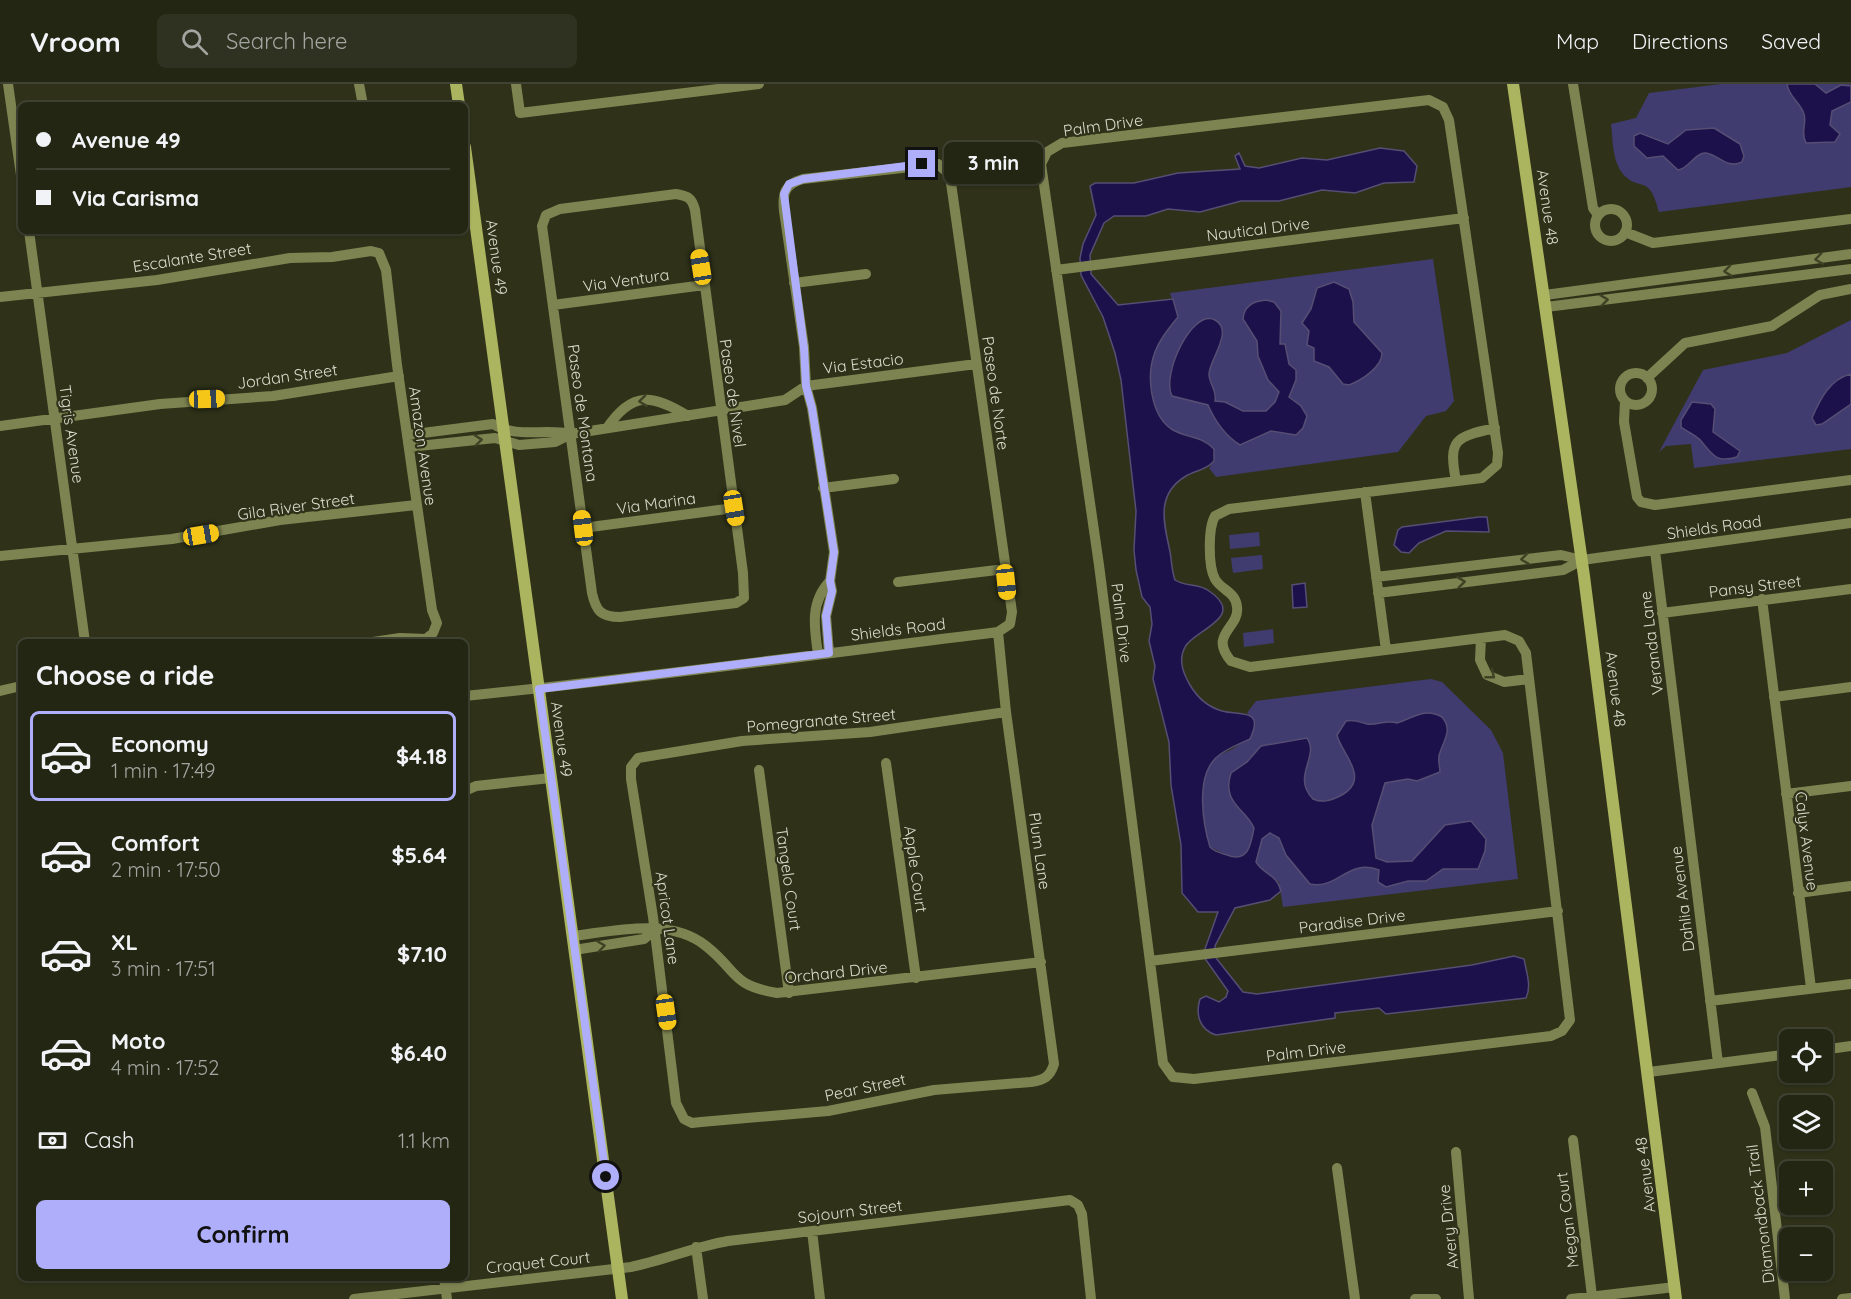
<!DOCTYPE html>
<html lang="en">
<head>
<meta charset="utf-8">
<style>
  body { margin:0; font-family:Quicksand,sans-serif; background:#2f3221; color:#f1f3f6; height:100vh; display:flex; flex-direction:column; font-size:22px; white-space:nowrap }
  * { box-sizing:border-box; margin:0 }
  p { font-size:20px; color:#a3a5a0 }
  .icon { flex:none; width:33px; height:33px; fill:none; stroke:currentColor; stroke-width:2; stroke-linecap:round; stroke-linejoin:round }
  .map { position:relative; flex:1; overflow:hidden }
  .details { position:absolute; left:18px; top:555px; width:450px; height:642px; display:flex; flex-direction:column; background:#232613; border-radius:9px; box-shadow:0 2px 4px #0004,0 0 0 2px #404333 }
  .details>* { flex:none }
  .top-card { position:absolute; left:18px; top:18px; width:450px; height:132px; border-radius:9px; box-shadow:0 2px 4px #0004,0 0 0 2px #404333; display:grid; align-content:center; height:132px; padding:0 18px; background:#232613 }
  .tools { position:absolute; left:1779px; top:945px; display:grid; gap:12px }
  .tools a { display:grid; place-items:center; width:54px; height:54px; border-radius:9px; background:#232613; box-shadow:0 2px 4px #0004,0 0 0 2px #404333; font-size:30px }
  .end { position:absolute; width:27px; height:27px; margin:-14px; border:8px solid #afaefa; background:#111; box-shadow:0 0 0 3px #111 }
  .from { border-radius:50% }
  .bubble { position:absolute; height:42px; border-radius:9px; background:#232613; box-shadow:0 2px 4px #0004,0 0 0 2px #404333; font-size:20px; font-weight:700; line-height:42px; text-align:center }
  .car { position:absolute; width:18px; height:36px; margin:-18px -9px; border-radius:8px; box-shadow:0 0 4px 2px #0007; background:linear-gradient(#f5c518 24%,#345 0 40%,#f5c518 0 76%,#345 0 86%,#f5c518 0) }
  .top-card b { display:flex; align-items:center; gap:21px; height:57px; font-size:22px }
  .top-card b+b { border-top:2px solid #404333 }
  .top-card i { width:15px; height:15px; background:#f1f3f6 }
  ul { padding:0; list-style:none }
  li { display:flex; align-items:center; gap:18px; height:90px; margin:0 12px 9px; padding:0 6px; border:3px solid transparent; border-radius:9px }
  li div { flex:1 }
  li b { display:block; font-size:22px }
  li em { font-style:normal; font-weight:700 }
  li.active { border-color:#afaefa }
  li>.icon { width:54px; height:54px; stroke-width:1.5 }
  h2 { padding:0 18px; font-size:27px; line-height:72px }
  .pay { display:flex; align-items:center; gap:15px; height:66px; padding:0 18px; font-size:22px }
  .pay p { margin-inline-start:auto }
  .primary-button { display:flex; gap:12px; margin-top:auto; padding:12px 18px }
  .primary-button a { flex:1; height:69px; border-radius:9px; background:#afaefa; color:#111; font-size:24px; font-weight:700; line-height:69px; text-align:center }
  header { display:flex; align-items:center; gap:36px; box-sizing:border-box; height:84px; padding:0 30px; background:#232613; border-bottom:2px solid #404333 }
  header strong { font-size:28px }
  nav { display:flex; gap:33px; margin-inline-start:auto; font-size:21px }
  .search { width:420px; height:54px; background:#2f3221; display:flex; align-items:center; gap:15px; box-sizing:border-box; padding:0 21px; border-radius:9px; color:#a3a5a0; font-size:22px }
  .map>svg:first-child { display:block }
  .green { fill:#403c70 }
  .water { fill:#1d114c; stroke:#564e73; stroke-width:1.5 }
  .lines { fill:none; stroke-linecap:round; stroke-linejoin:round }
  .street { stroke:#7e8451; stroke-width:10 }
  .secondary { stroke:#abb45f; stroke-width:12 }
  .oneway { stroke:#3f4224 }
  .route { stroke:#afaefa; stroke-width:8 }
  .labels { text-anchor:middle; stroke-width:4.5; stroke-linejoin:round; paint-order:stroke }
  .street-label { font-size:16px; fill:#daddcd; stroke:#2f3219 }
</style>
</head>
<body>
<header>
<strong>Vroom</strong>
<div class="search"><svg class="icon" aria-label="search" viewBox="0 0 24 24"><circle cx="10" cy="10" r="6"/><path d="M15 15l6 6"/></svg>Search here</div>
<nav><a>Map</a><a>Directions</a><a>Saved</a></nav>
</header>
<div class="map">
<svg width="1851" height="1215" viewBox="0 0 1851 1215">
  <rect width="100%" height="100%" fill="#2f3219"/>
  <!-- green -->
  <path class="green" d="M1721,0h130v103l-192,25c-10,-40 -19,-19 -36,-38 -11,-14 -10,-34 -12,-50l25,-6 13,-25z
    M1433,175l21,142 -8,10 -20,5 -28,36 -182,25 -7,-9 5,-7c-1,-28 -29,-21 -47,-35 -17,-15 -21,-54 -12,-75 6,-12 14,-23 23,-34l-8,-24z
    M1851,236v129l-157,19 -3,-24 -25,2 -7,6 44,-82 84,-17z
    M1259,448l1,14 -30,3 -1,-14z
    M1262,471l1,14 -30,4 -2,-15z
    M1273,545l1,14 -30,4 -1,-14z
    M1431,595l11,3 49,48 12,23 15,126 -235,28 -4,-25 -37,-24h-8l-24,-11c-7,-23 -14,-66 3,-86 6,-8 17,-9 24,-15 7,-5 12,-20 16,-28l-6,-5 9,-12z"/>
  <!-- water -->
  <path class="water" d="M1787,0h28l11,9 15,-8 10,1v16l-19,9 -2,14 10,9 -5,8 -29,1c-6,-10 1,-19 -2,-29 -3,-11 -16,-18 -17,-30z
    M1714,44l26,16 4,12 -2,6c-15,7 -23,-7 -36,-9 -11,-1 -17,16 -28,17l-15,-14 -16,2 -13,-12v-10l6,-3 28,11 18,-14z
    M1380,64l24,3 13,15 -3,16 -30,1 -29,10 -33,-3 -43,11h-38l-41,11 -32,-3 -22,7h-32l-10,7 -14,32 1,19 27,31 55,-6 5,18c-9,11 -18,22 -23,35 -9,23 -5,64 18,78 14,8 29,6 41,19v12c-7,9 -18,9 -28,15 -29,17 -23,44 -17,71 3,12 2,22 6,33 10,7 24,3 34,11 39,26 -15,39 -24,56 -7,13 -2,26 5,38 7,12 18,22 32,26 17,5 43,-4 28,28 -11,5 -29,12 -36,21 -18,20 -11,64 -4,87 5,5 11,6 17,8 21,8 24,-10 27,-27 -8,-19 -33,-25 -23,-55l16,-11 14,-16 46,-8c13,19 -16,38 6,61 9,4 17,2 27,-3 33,-17 0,-44 -3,-61l9,-14c9,-2 13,1 21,3 10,2 19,-5 30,-1 16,-5 28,-16 45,-6 12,14 0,25 -3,39 -1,5 1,11 1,16l-23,9 -9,-2 -23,4 -13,42 4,33 11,4 25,-1 33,-36 26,-4 15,18 -1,12 -7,18h-35l-17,12h-18l-22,6 -8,-5 1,-12c-30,-12 -42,20 -69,14l-24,-29 -7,-17 -9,-5 -8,6 -6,23c8,13 21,12 25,29l-11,9 -35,8 -20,38 1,12 27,34 14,2 215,-29 42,-9 10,3c2,12 8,27 2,39l-140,16 -7,-6 -44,5v5l-119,17c-16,-5 -21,-20 -16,-36l6,-3 13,6 7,-5 2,-6 -22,-31 -1,-11 13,-37h-20l-16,-19 -1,-48 -10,-60 -2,-43 -16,-63 2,-13 -6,-25 3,-17 -2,-17 -8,-10 -6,-27 -2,-20 2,-39 -15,-131 -6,-27 -12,-36 -22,-42 -1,-17 3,-14 13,-29 -6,-29 5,-3h39l44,-10 62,-4 -5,-13 4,-3 6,13 14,2 43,-10 25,2z
    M1334,198l15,7 4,13 1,20 28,31c0,14 -20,27 -33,32l-6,-1 -14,-17 -15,-6v-13l-7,-3 2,-14 -7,-8 9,-14 6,-21z
    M1266,216l8,2 7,9 -1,33h5l4,20 7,6v10l-7,17 12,9 6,10 -4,12 -7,7 -25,-4 -31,14c-16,-10 -25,-24 -32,-40l-36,-9c-11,-21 20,-88 43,-76 20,11 -7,41 -6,55 1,10 8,16 6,26l10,1 18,9h23l9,-9 4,-10 -11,-12 -10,-24 -1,-15 -14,-22c1,-13 10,-18 23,-19z
    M1851,290v30l-29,20 -6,1 -4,-7c8,-19 18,-39 39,-44z
    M1692,318l19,2 4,5 -2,23 27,19 -3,6c-20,6 -24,-1 -36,-16 -5,-6 -14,-9 -20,-14v-7z
    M1479,433h8l2,15 -43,-1 -27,12 -10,10 -8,-1 -7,-7 4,-15 4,-3z
    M1305,499l2,24 -14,1 -1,-23z"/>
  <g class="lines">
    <!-- street -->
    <path class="street" d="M8,0l13,91
      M359,0l4,21
      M516,0l4,29 239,-29
      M1573,0l20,124 5,7
      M1429,16l14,7 6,13 49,333 -1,12 -15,13 -253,31 -14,7c-7,12 -7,50 0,63 6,11 21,13 22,28 3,21 -29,27 -6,54l19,6 255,-32 14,6 7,12 44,367 -8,11 -11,5 -357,43 -21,-2 -10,-14 -64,-498 -58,-401 6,-12 15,-9z
      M676,110c12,2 16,4 19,16l48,363 1,25 -8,5 -116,14c-19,0 -24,-6 -28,-24l-50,-367 4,-11 14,-6z
      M1595 141a16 16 0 1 1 32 0a16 16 0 1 1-32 0Z
      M29,147l56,411
      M1625,148l28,11 198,-24
      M1056,186l408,-52
      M794,199l72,-9
      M1545,211l306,-41
      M0,213l157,-17 133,-22 42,-1 39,-6 8,2 7,17 11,95 35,245 5,13 -4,10 -7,6 -26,-1 -27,4
      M553,221l151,-20
      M1546,223l305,-38
      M1620 305a16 16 0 1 1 32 0a16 16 0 1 1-32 0Z
      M1647,294l38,-35 87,-17 48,-31 31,-6
      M1625,317l-1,21 13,75 4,5 14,3 196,-25
      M0,342l160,-22 113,-8 126,-20
      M607,344c25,-37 45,-34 81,-12
      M407,351l86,-11c25,15 51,4 78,10
      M409,363l86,-9 24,7 36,-3 16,-8 214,-34 21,-14 170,-22
      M1456,397c-8,-42 -1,-44 39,-53
      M823,404l71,-9
      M1365,408l21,158
      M583,444l151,-20
      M1655,467l63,512
      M0,472l172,-17 108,-19 136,-15
      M1376,493l185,-22 21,5
      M898,498l107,-13
      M1378,509l185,-23 19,-10 269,-37
      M1762,515l49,389
      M1662,529l189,-24
      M998,548l8,80 48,352c-4,13 -10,16 -23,18l-97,8 -106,21 -127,11 -9,1 -8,-4 -8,-16 -23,-186 -22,-138v-12l7,-9 104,-17 128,-9 136,-20
      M1481,554l-1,22 7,15 17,7 25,-3
      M818,570c-4,-27 -8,-52 12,-73
      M0,607l21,-5
      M465,612c178,-18 356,-42 533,-64l12,-8 2,-12 -61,-429 -2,-9 -11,-10 -135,15c-18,5 -21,14 -19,32l20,136 2,39 6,22 22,144 -4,29 2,10 -6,25 3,37
      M1774,613l77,-10
      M886,679l30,215
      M759,686l30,223
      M465,707l11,-5 75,-8
      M1786,710l65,-8
      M1798,809l53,-7
      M573,852c42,-5 97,-19 133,10 32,25 24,39 71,47l264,-31
      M574,866l70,-11 10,-9
      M1150,877l408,-50
      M1710,917l141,-17
      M1822,966l29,-4
      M1649,988l141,-18
      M1752,1009l13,34 20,172
      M1573,1056l19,156
      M1456,1068l13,147
      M1337,1084l18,131
      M812,1147l8,68
      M696,1163l7,52
      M444,1194l3,21
      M354,1215l277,-32c33,-7 63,-20 97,-26l342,-41 8,5 4,9 9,85
      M1415,1215h21
      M1571,1215l104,-12
      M1842,1215l9,-1"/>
    <!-- secondary -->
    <path class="secondary" d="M456,0l3,21
      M1513,0l71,492 92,723
      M465,63l157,1152"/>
  </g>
  <!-- one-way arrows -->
  <defs><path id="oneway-chevron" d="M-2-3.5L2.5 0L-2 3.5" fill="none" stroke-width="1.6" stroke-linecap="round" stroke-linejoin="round" transform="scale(1.5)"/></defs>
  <g class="oneway">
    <use href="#oneway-chevron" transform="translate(1819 175) rotate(172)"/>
    <use href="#oneway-chevron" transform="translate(1728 187) rotate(173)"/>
    <use href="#oneway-chevron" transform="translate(1604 216) rotate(-7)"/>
    <use href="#oneway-chevron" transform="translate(643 317) rotate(173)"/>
    <use href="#oneway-chevron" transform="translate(478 356) rotate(-6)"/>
    <use href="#oneway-chevron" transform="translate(1525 475) rotate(173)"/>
    <use href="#oneway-chevron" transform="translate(1461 498) rotate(-7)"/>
    <use href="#oneway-chevron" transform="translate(1491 591) rotate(38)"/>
    <use href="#oneway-chevron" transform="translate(601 862) rotate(-8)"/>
  </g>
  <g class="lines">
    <!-- route -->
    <path class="route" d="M606,1093l-67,-488 290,-36 -3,-37 6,-25 -2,-10 4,-29 -22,-144 -6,-22 -2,-38 -20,-154 5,-10 14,-5 119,-15"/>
  </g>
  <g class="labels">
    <!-- street labels -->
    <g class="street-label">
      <text transform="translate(1103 41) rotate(-8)" y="6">Palm Drive</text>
      <text transform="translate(1548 123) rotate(82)" y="6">Avenue 48</text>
      <text transform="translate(1258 145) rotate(-7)" y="6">Nautical Drive</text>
      <text transform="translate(192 173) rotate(-9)" y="6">Escalante Street</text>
      <text transform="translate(497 173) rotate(82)" y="6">Avenue 49</text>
      <text transform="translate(626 196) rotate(-8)" y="6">Via Ventura</text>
      <text transform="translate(863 279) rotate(-7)" y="6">Via Estacio</text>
      <text transform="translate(287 292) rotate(-8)" y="6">Jordan Street</text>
      <text transform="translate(733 309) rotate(82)" y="6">Paseo de Nivel</text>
      <text transform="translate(996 309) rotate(82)" y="6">Paseo de Norte</text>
      <text transform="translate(583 329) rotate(82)" y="6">Paseo de Montana</text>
      <text transform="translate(72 350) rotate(82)" y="6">Tigris Avenue</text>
      <text transform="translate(423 362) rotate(82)" y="6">Amazon Avenue</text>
      <text transform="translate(656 419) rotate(-8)" y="6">Via Marina</text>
      <text transform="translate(296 422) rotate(-8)" y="6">Gila River Street</text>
      <text transform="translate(1714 443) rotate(-8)" y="6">Shields Road</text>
      <text transform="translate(1755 502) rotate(-7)" y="6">Pansy Street</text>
      <text transform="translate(1122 539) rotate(83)" y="6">Palm Drive</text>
      <text transform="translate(898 545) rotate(-7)" y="6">Shields Road</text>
      <text transform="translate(1651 559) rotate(-97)" y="6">Veranda Lane</text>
      <text transform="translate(1616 605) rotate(83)" y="6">Avenue 48</text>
      <text transform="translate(821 636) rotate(-5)" y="6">Pomegranate Street</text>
      <text transform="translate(562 655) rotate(82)" y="6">Avenue 49</text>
      <text transform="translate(1807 757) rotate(83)" y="6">Calyx Avenue</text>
      <text transform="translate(1040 767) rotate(82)" y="6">Plum Lane</text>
      <text transform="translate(916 785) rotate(82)" y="6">Apple Court</text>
      <text transform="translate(789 795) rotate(82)" y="6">Tangelo Court</text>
      <text transform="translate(1682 815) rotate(-97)" y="6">Dahlia Avenue</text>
      <text transform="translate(668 834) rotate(82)" y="6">Apricot Lane</text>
      <text transform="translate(1352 837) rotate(-7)" y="6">Paradise Drive</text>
      <text transform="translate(836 888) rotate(-6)" y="6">Orchard Drive</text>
      <text transform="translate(1306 967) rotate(-7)" y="6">Palm Drive</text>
      <text transform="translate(865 1003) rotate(-12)" y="6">Pear Street</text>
      <text transform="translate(1645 1091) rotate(-97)" y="6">Avenue 48</text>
      <text transform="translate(850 1127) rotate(-7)" y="6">Sojourn Street</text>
      <text transform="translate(1760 1130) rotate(-97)" y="6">Diamondback Trail</text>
      <text transform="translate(1567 1136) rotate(-97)" y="6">Megan Court</text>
      <text transform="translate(1448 1143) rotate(-96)" y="6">Avery Drive</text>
      <text transform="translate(538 1178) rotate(-6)" y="6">Croquet Court</text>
    </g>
  </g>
</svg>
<div class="tools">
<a><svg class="icon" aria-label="locate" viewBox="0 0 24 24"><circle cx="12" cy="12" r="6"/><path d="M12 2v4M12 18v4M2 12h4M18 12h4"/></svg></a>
<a><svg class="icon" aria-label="layers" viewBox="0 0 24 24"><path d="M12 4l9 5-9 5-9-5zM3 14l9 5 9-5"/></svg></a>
<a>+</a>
<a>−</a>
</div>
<i class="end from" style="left:606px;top:1093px"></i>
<i class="end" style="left:922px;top:80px"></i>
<div class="bubble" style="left:944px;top:58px;width:99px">3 min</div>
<i class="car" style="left:701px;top:183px;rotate:351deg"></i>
<i class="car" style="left:207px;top:315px;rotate:88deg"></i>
<i class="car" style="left:734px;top:424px;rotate:171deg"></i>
<i class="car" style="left:583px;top:444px;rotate:353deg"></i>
<i class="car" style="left:201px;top:451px;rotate:80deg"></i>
<i class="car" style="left:1006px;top:498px;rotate:174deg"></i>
<i class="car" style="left:666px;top:928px;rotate:172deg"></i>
<div class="top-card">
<b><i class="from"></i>Avenue 49</b>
<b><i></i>Via Carisma</b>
</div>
<section class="details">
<h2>Choose a ride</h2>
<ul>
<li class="active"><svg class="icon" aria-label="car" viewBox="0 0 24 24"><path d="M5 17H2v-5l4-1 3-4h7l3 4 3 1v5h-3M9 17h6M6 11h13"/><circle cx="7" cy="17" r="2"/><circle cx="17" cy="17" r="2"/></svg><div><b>Economy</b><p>1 min · 17:49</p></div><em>$4.18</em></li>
<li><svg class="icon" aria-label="car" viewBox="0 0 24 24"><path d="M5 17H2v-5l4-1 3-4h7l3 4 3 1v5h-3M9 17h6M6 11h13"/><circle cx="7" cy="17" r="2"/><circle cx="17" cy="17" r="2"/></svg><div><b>Comfort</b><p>2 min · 17:50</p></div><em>$5.64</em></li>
<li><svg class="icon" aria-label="car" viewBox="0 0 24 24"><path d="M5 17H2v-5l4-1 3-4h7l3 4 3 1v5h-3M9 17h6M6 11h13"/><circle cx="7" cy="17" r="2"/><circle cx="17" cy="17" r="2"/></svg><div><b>XL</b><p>3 min · 17:51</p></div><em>$7.10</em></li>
<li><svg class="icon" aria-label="car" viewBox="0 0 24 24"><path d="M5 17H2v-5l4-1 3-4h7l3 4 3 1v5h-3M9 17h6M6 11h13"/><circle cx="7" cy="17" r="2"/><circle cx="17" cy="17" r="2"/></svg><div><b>Moto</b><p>4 min · 17:52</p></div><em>$6.40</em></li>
</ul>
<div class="pay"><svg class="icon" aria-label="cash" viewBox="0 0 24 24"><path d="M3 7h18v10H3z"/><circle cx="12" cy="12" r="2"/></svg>Cash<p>1.1 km</p></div>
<div class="primary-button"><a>Confirm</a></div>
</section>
</div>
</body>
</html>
